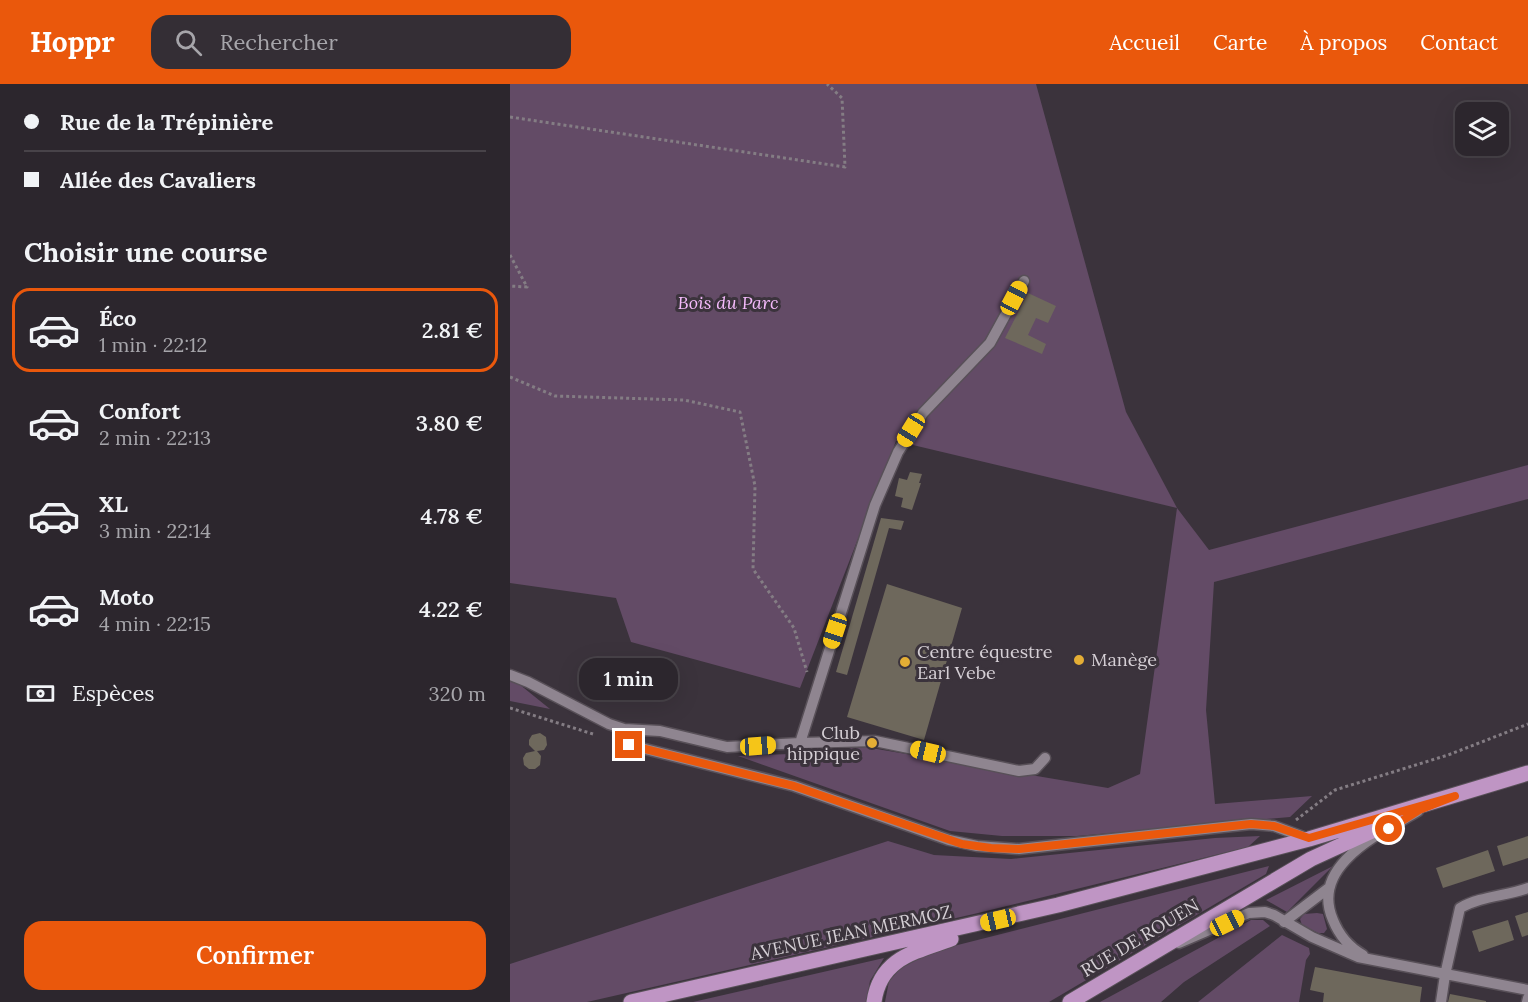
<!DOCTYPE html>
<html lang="fr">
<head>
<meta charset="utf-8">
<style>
  body { margin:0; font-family:Lora,serif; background:#342e35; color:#f1f3f6; height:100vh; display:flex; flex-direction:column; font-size:22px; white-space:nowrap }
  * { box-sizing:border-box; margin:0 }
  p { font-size:20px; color:#a6a5aa }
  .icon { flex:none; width:33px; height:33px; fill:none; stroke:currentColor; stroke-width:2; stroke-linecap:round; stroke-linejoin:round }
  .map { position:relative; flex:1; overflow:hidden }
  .panel { display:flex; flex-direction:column; background:#2c262d; width:510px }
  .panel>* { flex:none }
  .hud { display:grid; align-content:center; height:132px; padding:0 24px; background:#2c262d }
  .fabs { position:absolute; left:945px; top:18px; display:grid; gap:12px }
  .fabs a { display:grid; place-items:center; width:54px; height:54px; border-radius:12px; background:#2c262d; box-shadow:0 6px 24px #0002,0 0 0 2px #484349; font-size:30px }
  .end { position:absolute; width:27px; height:27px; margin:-14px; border:8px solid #ea580c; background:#fff; box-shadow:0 0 0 3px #fff }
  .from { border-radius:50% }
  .bubble { position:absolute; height:42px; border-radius:18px; background:#2c262d; box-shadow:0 6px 24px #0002,0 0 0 2px #484349; font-size:20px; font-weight:600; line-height:42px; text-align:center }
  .car { position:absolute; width:18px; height:36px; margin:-18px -9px; border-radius:8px; box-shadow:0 0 4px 2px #0007; background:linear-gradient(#f5c518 24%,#345 0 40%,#f5c518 0 76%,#345 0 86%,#f5c518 0) }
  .hud b { display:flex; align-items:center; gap:21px; height:57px; font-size:22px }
  .hud b+b { border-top:2px solid #484349 }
  .hud i { width:15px; height:15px; background:#f1f3f6 }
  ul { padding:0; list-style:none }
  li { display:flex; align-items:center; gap:18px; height:84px; margin:0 12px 9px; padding:0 12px; border:3px solid transparent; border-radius:18px }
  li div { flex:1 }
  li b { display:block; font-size:22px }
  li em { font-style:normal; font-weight:600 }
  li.on { border-color:#ea580c }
  li>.icon { width:54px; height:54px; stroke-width:1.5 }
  h2 { padding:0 24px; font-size:27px; line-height:72px }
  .pay { display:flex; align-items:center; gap:15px; height:66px; padding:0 24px; font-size:22px }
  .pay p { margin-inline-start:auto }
  .primary-button { display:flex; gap:12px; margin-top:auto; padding:12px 24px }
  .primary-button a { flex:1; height:69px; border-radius:18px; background:#ea580c; color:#fff; font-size:24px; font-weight:600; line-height:69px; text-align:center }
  header { display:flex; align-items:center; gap:36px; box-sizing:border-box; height:84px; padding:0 30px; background:#ea580c; color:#fff }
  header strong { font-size:28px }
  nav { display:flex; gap:33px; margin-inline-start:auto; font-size:21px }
  .search { width:420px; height:54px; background:#342e35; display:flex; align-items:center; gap:15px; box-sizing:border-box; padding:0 21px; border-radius:18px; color:#a6a5aa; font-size:22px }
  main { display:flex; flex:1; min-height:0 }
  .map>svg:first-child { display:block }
  .green { fill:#634b66 }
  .building { fill:#6e685c }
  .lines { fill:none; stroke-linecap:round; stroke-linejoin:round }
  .minor-casing { stroke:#585058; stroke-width:13 }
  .major-casing { stroke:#585058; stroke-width:17 }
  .path { stroke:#847d84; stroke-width:3; stroke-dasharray:3 3; stroke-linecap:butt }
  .minor { stroke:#8f8590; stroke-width:10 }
  .major { stroke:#bf95c4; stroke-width:15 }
  .route { stroke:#ea580c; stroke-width:8 }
  .poi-dot { fill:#e4ae35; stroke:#3b333c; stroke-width:2 }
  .labels { text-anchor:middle; stroke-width:6; stroke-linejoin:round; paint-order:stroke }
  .park-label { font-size:18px; font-style:italic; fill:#f4bafb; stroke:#3b333c }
  .poi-label { font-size:18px; fill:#d5cfd5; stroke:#3b333c; text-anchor:start }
  .street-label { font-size:18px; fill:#d5cfd5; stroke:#3b333c }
</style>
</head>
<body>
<header>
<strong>Hoppr</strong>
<div class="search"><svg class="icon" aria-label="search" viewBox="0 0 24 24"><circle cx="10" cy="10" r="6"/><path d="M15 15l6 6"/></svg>Rechercher</div>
<nav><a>Accueil</a><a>Carte</a><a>À propos</a><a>Contact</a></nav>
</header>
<main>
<section class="panel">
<div class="hud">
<b><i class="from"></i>Rue de la Trépinière</b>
<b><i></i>Allée des Cavaliers</b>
</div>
<h2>Choisir une course</h2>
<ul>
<li class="on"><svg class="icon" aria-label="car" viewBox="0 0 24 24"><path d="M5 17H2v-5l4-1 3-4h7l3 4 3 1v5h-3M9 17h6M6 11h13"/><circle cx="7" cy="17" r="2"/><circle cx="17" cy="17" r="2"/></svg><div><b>Éco</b><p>1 min · 22:12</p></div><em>2.81 €</em></li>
<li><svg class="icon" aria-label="car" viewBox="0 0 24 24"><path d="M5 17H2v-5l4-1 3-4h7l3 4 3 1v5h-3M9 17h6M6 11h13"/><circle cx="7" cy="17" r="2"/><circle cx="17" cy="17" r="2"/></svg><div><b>Confort</b><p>2 min · 22:13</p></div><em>3.80 €</em></li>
<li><svg class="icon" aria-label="car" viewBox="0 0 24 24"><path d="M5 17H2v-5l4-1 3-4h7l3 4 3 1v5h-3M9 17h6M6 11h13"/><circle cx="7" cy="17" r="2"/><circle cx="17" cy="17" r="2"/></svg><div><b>XL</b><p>3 min · 22:14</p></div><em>4.78 €</em></li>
<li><svg class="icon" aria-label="car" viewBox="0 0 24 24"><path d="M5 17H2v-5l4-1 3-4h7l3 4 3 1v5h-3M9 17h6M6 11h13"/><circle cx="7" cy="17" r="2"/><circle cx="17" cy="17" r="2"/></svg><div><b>Moto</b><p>4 min · 22:15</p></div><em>4.22 €</em></li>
</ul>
<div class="pay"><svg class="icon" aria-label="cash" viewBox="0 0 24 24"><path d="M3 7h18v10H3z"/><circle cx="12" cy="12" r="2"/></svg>Espèces<p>320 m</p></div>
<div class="primary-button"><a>Confirmer</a></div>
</section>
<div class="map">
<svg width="1018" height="918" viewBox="0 0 1018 918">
  <rect width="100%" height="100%" fill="#3b333c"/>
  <!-- green -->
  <path class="green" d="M0,0h526l90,328 51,96 32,42 319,-85v34l-314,83 -8,128 9,94 97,-8 -22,21 -213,19h-75l-52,-5 -212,-75 52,-2 75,-7 243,41 32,-14 37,-266 -281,-67 -96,247 -169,-46 -15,-44 -106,-15z
    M0,597l9,3 31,25 -40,-8z
    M750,752l-12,11 -270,66 -391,89h-77v-38l378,-123 46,14 77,4 204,-21z
    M759,782l-3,8 -217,128h-164l4,-21 12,-13 33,-17z
    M823,782l-46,46 -21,-12z
    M807,829l6,1 4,15 -3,4h-6l-16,-8 -2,-6 4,-5z
    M741,836h12l7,6 -86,56 -23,20h-61z
    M772,851l27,13 1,6 -4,6 -7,42h-101z
    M374,874l-14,23 -4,21h-173z"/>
  <!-- building -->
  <path class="building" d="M518,209l28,13 -8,17 -12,-5 -8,17 18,9 -4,10 -37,-16z
    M400,388l12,2 -3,9h2l-9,27 -11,-3 2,-9 -8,-2 4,-18 8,2z
    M371,434l23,3 -3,9 -12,-2 -42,147 -11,-3z
    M377,500l75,24 -38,132 -77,-23z
    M30,649l6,4 1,8 -3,5 -7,1 4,5 -1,9 -5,4h-6l-5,-4 -1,-7 3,-5 9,-2 -6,-6v-5l3,-5z
    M1018,752v22l-25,8 -6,-20z
    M978,766l7,21 -52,17 -7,-20z
    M1018,828v23l-6,2 -7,-21z
    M998,836l6,20 -35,12 -7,-21z
    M805,883l107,20 -2,15h-97l1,-9 -14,-3z
    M940,910l36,7v1h-38z"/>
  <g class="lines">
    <!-- minor casing -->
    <g class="minor-casing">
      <path id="minor" d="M0,591l18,7 81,42 15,5 36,2 67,16 73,-4 75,-238 23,-53 25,-39 67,-70 34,-62
        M124,646l-5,15 165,41 155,54 28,6 42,3 232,-25 23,2 35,13
        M290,659l75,-2 144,30 16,-2 10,-11
        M774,838l46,-35
        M669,859l70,-30 16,-1 9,3 38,22 46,20 170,33
        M853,871c-14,-8 -24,-20 -30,-35 -24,-55 48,-87 85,-109
        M931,918l4,-27 15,-67c21,-12 46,-12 68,-20
        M1017,918l1,-4"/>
    </g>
    <!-- major casing -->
    <g class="major-casing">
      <path id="major" d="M121,918l427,-97 251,-66 219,-66
        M364,918c6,-44 41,-50 77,-63
        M560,918l241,-143 72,-33"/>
    </g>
    <!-- path -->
    <path class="path" d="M0,33l335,50 -3,-69 -15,-14
      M0,171l17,32 -17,-1
      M0,293l45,19 129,4 56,12 15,74 -2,83 41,59 13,44
      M0,624l83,26
      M786,736l39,-30 113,-35 80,-31"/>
    <!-- minor -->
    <use href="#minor" class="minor"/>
    <!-- major -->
    <use href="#major" class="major"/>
  </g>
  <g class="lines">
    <!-- route -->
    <path class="route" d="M119,661l165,41 168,58 29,4 28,1 232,-25 23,2 35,12 146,-42 -36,14 -30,19"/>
  </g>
  <!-- markers -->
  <g class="poi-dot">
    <circle cx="569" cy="576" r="6"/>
    <circle cx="395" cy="578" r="6"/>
    <circle cx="362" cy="659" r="6"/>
  </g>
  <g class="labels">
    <!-- park labels -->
    <g class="park-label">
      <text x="218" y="225">Bois du Parc</text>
    </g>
    <!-- poi labels -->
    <g class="poi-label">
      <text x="407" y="574">Centre équestre<tspan x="407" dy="21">Earl Vebe</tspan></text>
      <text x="581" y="582">Manège</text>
      <text x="350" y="655" text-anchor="end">Club<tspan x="350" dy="21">hippique</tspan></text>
    </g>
    <!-- street labels -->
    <g class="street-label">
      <text transform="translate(341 849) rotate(-12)" y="6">AVENUE JEAN MERMOZ</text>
      <text transform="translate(630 854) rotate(-31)" y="6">RUE DE ROUEN</text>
    </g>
  </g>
</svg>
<div class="fabs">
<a><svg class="icon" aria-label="layers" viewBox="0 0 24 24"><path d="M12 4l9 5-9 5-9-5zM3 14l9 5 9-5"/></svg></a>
</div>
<i class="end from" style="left:879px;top:745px"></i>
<i class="end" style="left:119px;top:661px"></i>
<div class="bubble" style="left:69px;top:574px;width:99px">1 min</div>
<i class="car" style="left:504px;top:214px;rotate:28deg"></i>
<i class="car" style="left:401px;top:346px;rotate:212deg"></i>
<i class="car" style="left:325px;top:547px;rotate:198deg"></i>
<i class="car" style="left:248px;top:662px;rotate:86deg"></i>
<i class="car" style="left:418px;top:668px;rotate:283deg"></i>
<i class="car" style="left:488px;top:836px;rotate:257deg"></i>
<i class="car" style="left:717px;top:839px;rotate:64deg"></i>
</div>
</main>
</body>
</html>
